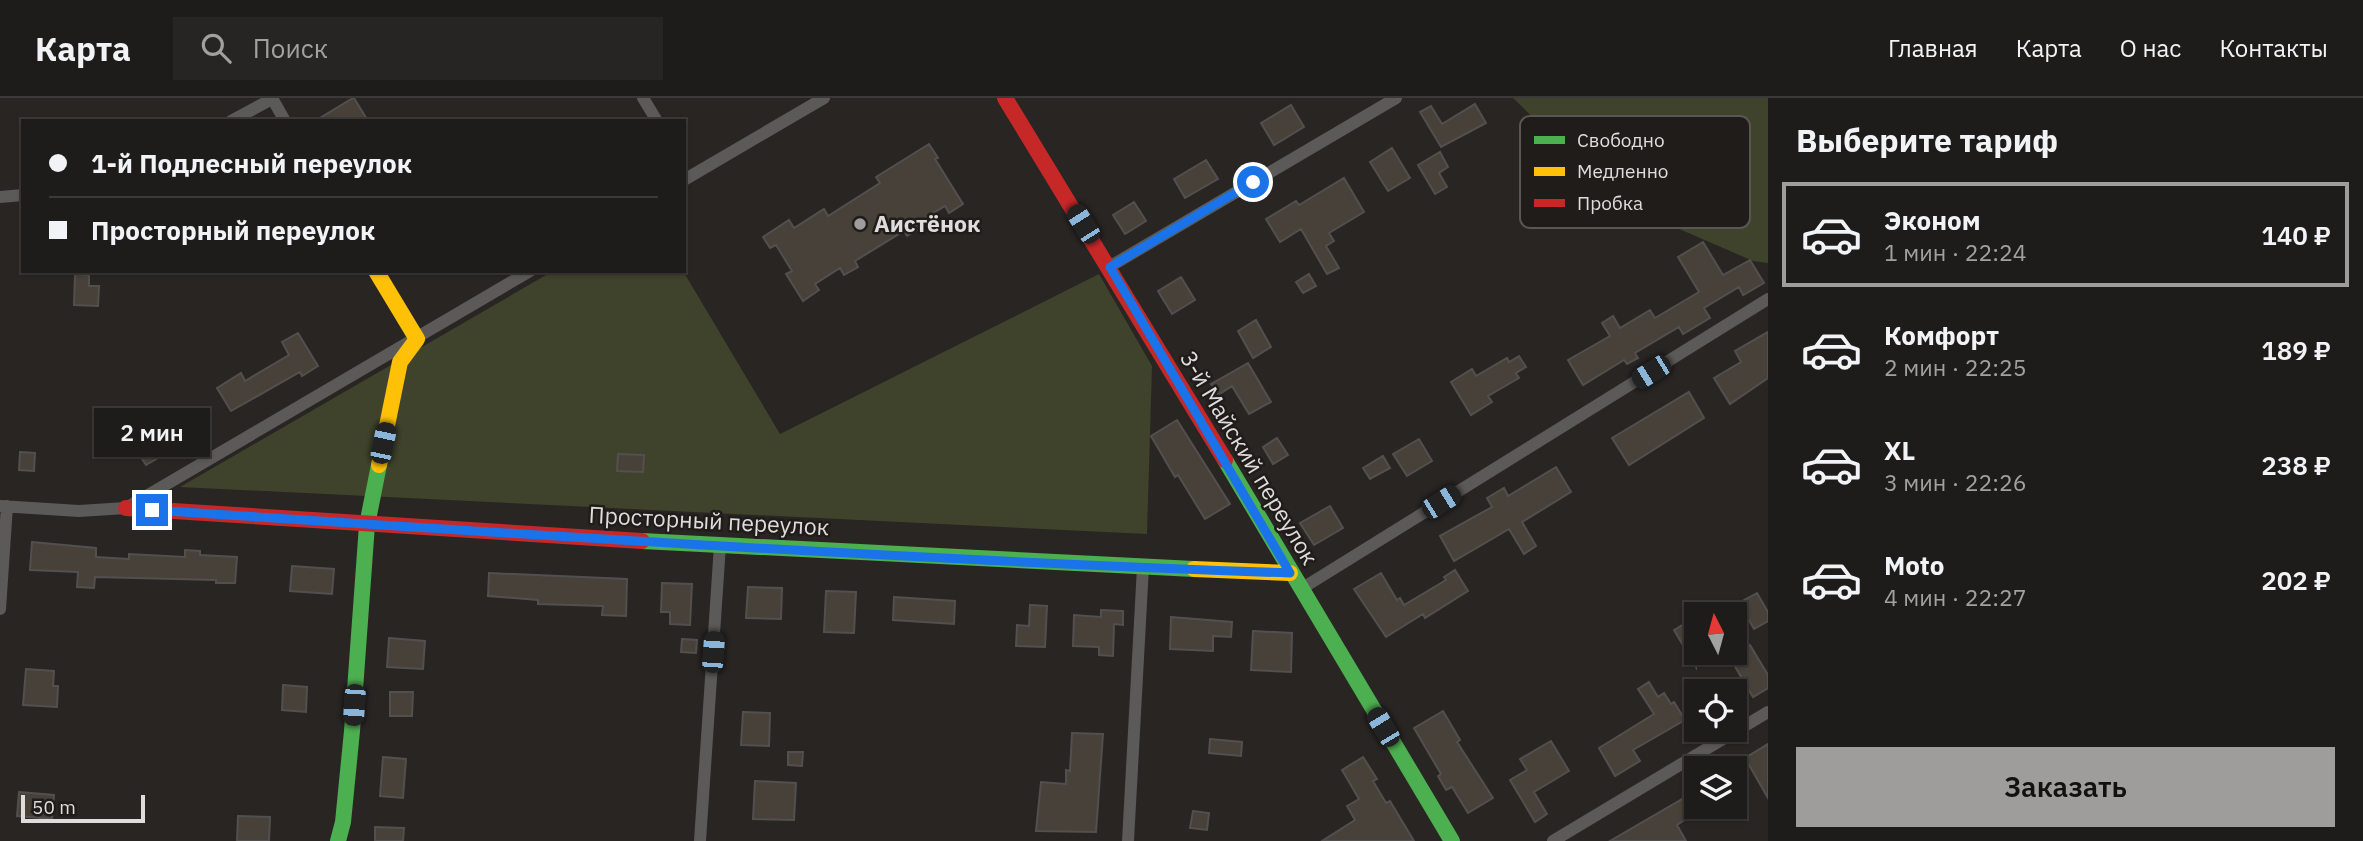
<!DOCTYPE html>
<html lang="ru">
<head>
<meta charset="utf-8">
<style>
  body { margin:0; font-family:"IBM Plex Sans",sans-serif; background:#262523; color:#f1f3f6; height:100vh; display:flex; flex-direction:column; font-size:26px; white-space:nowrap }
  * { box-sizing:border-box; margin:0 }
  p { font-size:23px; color:#a1a1a2 }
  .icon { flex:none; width:38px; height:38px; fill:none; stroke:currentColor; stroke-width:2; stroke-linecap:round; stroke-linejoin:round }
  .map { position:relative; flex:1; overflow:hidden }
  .side { display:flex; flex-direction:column; background:#1e1c1a; width:595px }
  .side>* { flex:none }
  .top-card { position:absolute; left:21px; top:21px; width:665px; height:154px; border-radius:0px; box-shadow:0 2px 5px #0004,0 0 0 2px #3c3a39; display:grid; align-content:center; height:154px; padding:0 28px; background:#1e1c1a }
  .needle { width:46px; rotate:354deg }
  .buttons { position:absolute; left:1684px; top:504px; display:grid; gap:14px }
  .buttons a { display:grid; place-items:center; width:63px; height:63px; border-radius:0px; background:#1e1c1a; box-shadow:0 2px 5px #0004,0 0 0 2px #3c3a39; font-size:35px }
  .scale { position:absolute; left:21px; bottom:18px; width:124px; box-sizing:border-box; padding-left:7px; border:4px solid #dfdddb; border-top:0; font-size:19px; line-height:24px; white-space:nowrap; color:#dfdddb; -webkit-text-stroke:5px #201c19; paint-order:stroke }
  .end { position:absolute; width:32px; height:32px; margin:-16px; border:9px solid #1a73e8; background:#fff; box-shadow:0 0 0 4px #fff }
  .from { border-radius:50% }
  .bubble { position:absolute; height:49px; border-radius:0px; background:#1e1c1a; box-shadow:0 2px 5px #0004,0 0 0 2px #3c3a39; font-size:23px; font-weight:600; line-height:49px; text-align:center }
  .car { position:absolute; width:21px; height:42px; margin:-21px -10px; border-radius:9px; box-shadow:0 0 5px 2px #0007; background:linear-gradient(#222 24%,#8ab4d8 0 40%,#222 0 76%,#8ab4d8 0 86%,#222 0) }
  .top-card b { display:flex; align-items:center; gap:24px; height:66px; font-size:26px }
  .top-card b+b { border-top:2px solid #3c3a39 }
  .top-card i { width:18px; height:18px; background:#f1f3f6 }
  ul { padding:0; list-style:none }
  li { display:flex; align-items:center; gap:21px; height:105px; margin:0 14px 10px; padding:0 14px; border:4px solid transparent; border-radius:0px }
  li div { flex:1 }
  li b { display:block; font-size:26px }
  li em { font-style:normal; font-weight:600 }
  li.current { border-color:#9f9d9b }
  li>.icon { width:63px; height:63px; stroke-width:1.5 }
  h2 { padding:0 28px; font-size:32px; line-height:84px }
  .cta { display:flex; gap:14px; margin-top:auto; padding:14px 28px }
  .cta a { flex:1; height:80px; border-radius:0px; background:#9f9d9b; color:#111; font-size:28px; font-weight:600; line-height:80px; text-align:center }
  header { display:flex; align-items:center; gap:42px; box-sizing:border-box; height:98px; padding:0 35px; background:#1e1c1a; border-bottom:2px solid #3c3a39 }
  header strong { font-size:33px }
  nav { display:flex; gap:38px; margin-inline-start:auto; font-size:24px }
  .search { width:490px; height:63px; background:#262523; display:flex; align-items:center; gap:18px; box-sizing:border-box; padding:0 24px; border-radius:0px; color:#a1a1a2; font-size:26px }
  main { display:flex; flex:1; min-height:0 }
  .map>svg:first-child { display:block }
  .green { fill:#3f432c }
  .building { fill:#474139; stroke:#52504f; stroke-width:2 }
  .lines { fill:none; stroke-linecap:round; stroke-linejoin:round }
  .street { stroke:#5b5a59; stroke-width:12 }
  .fast { stroke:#4caf50; stroke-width:16 }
  .slow { stroke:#ffc107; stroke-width:16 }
  .jam { stroke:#c62828; stroke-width:16 }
  .route { stroke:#1a73e8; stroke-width:9 }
  .poi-dot { fill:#9f9d9b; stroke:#201c19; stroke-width:2.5 }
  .labels { text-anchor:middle; stroke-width:5; stroke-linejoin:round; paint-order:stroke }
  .poi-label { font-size:23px; font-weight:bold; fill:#dfdddb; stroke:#201c19; text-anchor:start }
  .street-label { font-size:23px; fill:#dfdddb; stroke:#201c19 }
  .key { fill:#201c19; stroke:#595653; stroke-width:2 }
  .key-label { font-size:19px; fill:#dfdddb }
</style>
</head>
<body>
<header>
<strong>Карта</strong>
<div class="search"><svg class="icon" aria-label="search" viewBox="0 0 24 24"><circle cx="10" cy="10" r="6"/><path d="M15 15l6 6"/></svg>Поиск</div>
<nav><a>Главная</a><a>Карта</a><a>О нас</a><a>Контакты</a></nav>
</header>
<main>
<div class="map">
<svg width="1768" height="743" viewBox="0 0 1768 743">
  <rect width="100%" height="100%" fill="#282523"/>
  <!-- green -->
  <path class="green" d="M1513,0h255v165l-15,-2 -76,-33 -97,-65z
    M553,173h130l97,163 319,-160 53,92 -5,168 -967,-47z"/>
  <!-- building -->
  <path class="building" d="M354,0l14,23h-53l38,-23z
    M1475,6l11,19 -45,24 -21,-35 11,-6 11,18z
    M1291,7l13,22 -30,18 -13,-22z
    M929,46l9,14 -3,1 28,45 -14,9 -4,-7 -26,16 3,5 -15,9 -3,-5 -49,30 3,6 -14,8 -4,-7 -25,16 4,6 -16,11 -17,-27 6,-3 -16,-26 -6,3 -7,-11 26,-17 5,8 30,-19 4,7 52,-33 -4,-6z
    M1392,50l18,30 -22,13 -18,-29z
    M1440,54l8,15 -9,6 8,14 -12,7 -17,-29z
    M1206,62l12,19 -33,19 -11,-19z
    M1344,80l20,34 -35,21 5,8 -8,5 13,22 -12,6 -26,-45 -21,13 -14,-23 30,-18 3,4z
    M1134,104l12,19 -21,13 -12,-19z
    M1703,144l20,33 27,-15 14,23 -21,12 -4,-8 -35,21 6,10 -27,16 -4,-7 -44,26 3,5 -11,6 -3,-4 -41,25 -15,-25 42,-24 -8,-13 11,-7 7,12 30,-18 5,8 44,-26 -21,-35z
    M75,176l14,1v11h10l-1,20 -24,-1z
    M1309,176l7,12 -13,7 -7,-11z
    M1181,179l14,23 -23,14 -14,-23z
    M1256,222l15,27 -18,11 -15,-27z
    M1768,234v46l-38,26 -16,-26 27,-16 -6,-11z
    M298,235l20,33 -16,10 -2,-4 -69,39 -14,-23 24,-15 4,8 44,-26 -7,-13z
    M1519,258l7,11 -10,6 3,5 -31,18 4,6 -21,13 -20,-33 21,-13 4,7 31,-18 2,4z
    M1248,265l23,39 -22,12 -17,-28 -14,9 -7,-11z
    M1689,294l15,26 -75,47 -17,-27z
    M1177,322l53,84 -25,15 -27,-44 -3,2 -24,-41z
    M161,326l15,24 -30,17 -15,-23z
    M1277,340l11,17 -15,9 -10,-17z
    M1419,341l13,22 -25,15 -14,-22z
    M20,354l15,1 -1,18 -15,-1z
    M618,356l26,1 -1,17 -26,-1z
    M1383,358l7,12 -20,11 -7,-11z
    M1556,369l15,25 -49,30 14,24 -12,8 -15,-25 -55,32 -14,-25 52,-29 -5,-9 17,-10 4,8z
    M1330,408l13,22 -29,17 -14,-22z
    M32,444l64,6v9l33,2v-5l56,3v-7l15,1v4l37,2 -2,26h-19v-3l-121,-3 -1,11 -17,-1 1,-15 -48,-2z
    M292,468l42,3 -2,25 -42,-3z
    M1455,472l13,21 -43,27 -2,-4 -37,23 -32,-48 27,-16 16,27 3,-2 4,7 42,-25 -2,-3z
    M489,475l138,6 -1,37 -24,-1 1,-9 -65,-2v-4l-50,-4z
    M662,485l30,1 -2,41 -20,-1v-12h-9z
    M748,489l34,1 -1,31 -35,-1z
    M826,493l30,1 -2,41 -30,-1z
    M1757,495l11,19v9l-14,8 -15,-26z
    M894,499l61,4 -1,23 -61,-4z
    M1030,507l17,1 -2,41 -29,-1 1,-21 12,1z
    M1101,512l22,1v14l-9,-1 -1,32 -14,-1v-8l-26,-1 1,-31 27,2z
    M1171,519l61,5 -1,15 -18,-1v15l-43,-2z
    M1696,519v50l-22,-37z
    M1253,533l39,2 -1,39 -40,-2z
    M389,540l36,3 -2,28 -36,-2z
    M682,541l15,1 -1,13 -15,-1z
    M1750,547l18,30v13l-15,9 -26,-44h11z
    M26,571l28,2 -1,15h5l-1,21 -34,-2z
    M1649,584l9,15 6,-4 7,11 3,-2 11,18 -52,30 7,11 -25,15 -16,-28 55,-34 -16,-25z
    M283,587l24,2 -1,25 -24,-2z
    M390,594h23l-1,24h-22z
    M1443,613l17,29 -3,2 36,56 -25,15 -16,-26 -6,3 -8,-14 3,-2 -27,-46z
    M743,614l27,1 -1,33 -28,-1z
    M1072,635l31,1 -7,98 -60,-1 5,-49 25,2v-14l4,1z
    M1210,641l32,3 -1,14 -32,-3z
    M1551,643l18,30 -35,21 13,22 -12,8 -25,-42 17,-10 -7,-11z
    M1768,646v54l-23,-40z
    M788,654h15l-1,14 -14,-1z
    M383,659l23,2 -3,39 -23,-2z
    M1363,659l14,22 -4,2 13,22 4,-2 24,40h-92l33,-21 -8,-14 12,-7 -17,-29z
    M755,683l41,2 -2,37 -41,-1z
    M1696,693v21l-19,13 9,16h-76z
    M19,694l35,3 -2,24 -35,-3z
    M1193,713l16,2 -2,17 -17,-2z
    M238,718l32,1 -1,24h-32z
    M375,729l29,1 -1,13h-28z"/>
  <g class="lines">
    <!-- street -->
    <path class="street" d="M272,0l13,23
      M643,0l14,23
      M231,23l41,-22
      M684,82l140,-82
      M0,99l23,-2
      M1109,169l287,-169
      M0,408l79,5 47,-3 404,-237
      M1301,491l467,-290
      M0,511l7,-103
      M700,743l20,-296
      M1128,743l15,-274
      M1553,743l215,-129"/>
    <!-- fast -->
    <path class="fast" d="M1225,362l227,381
      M642,443l552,28
      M338,743l5,-19 9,-91 15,-206 12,-60"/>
    <!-- slow -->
    <path class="slow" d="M376,173l41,68 -17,23 -21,103
      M1194,471l96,4"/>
    <!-- jam -->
    <path class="jam" d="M1005,0l220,362
      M126,410l516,33"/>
  </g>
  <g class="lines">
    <!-- route -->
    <path class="route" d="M152,412c379,25 759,50 1138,63l-180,-306 143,-85"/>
  </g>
  <!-- markers -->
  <circle class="poi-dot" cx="860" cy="126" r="7"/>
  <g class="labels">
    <!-- poi labels -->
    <g class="poi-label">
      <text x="874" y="134">Аистёнок</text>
    </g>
    <!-- street labels -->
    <g class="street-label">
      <text transform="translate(1249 360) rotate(59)" y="8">3-й Майский переулок</text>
      <text transform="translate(709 423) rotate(3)" y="8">Просторный переулок</text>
    </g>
  </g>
  <!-- legend -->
  <rect x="1520" y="18" width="230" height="112" rx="10" class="key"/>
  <rect x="1534" y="38" width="31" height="8" fill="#4caf50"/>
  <rect x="1534" y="69" width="31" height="9" fill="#ffc107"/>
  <rect x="1534" y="101" width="31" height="8" fill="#c62828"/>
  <g class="key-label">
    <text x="1577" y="49">Свободно</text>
    <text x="1577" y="80">Медленно</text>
    <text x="1577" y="112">Пробка</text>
  </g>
</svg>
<div class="buttons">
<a><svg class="needle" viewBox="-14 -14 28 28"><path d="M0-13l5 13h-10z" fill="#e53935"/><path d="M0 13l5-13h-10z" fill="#a1a1a2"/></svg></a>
<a><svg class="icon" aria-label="locate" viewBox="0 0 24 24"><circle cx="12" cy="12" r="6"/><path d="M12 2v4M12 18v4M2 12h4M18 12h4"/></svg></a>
<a><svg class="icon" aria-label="layers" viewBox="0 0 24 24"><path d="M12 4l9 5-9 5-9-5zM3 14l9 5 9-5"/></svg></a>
</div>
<div class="scale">50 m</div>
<i class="end from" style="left:1253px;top:84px"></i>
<i class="end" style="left:152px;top:412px"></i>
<div class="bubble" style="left:94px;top:310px;width:116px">2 мин</div>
<i class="car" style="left:1083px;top:126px;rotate:328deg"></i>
<i class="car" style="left:1651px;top:274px;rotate:238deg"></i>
<i class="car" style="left:383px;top:345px;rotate:12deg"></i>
<i class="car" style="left:1441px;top:404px;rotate:58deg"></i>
<i class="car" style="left:713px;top:554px;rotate:4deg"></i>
<i class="car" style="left:354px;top:607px;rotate:184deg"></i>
<i class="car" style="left:1383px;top:629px;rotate:329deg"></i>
<div class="top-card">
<b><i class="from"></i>1-й Подлесный переулок</b>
<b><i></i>Просторный переулок</b>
</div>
</div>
<section class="side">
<h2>Выберите тариф</h2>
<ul>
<li class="current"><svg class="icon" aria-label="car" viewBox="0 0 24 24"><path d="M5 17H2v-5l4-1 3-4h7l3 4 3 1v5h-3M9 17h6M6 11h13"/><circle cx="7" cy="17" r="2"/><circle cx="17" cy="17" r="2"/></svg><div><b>Эконом</b><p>1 мин · 22:24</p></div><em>140 ₽</em></li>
<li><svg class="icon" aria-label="car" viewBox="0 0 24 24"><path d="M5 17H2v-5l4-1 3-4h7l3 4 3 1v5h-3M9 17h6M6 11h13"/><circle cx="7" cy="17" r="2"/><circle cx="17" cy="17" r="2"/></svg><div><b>Комфорт</b><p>2 мин · 22:25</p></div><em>189 ₽</em></li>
<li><svg class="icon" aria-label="car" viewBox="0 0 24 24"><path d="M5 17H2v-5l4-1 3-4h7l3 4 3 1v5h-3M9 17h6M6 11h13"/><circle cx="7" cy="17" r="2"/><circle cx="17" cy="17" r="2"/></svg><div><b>XL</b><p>3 мин · 22:26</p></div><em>238 ₽</em></li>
<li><svg class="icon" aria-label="car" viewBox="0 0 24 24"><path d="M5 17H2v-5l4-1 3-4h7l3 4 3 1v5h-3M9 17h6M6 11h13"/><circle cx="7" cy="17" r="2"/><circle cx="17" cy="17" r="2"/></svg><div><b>Moto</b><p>4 мин · 22:27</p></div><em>202 ₽</em></li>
</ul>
<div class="cta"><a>Заказать</a></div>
</section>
</main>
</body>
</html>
